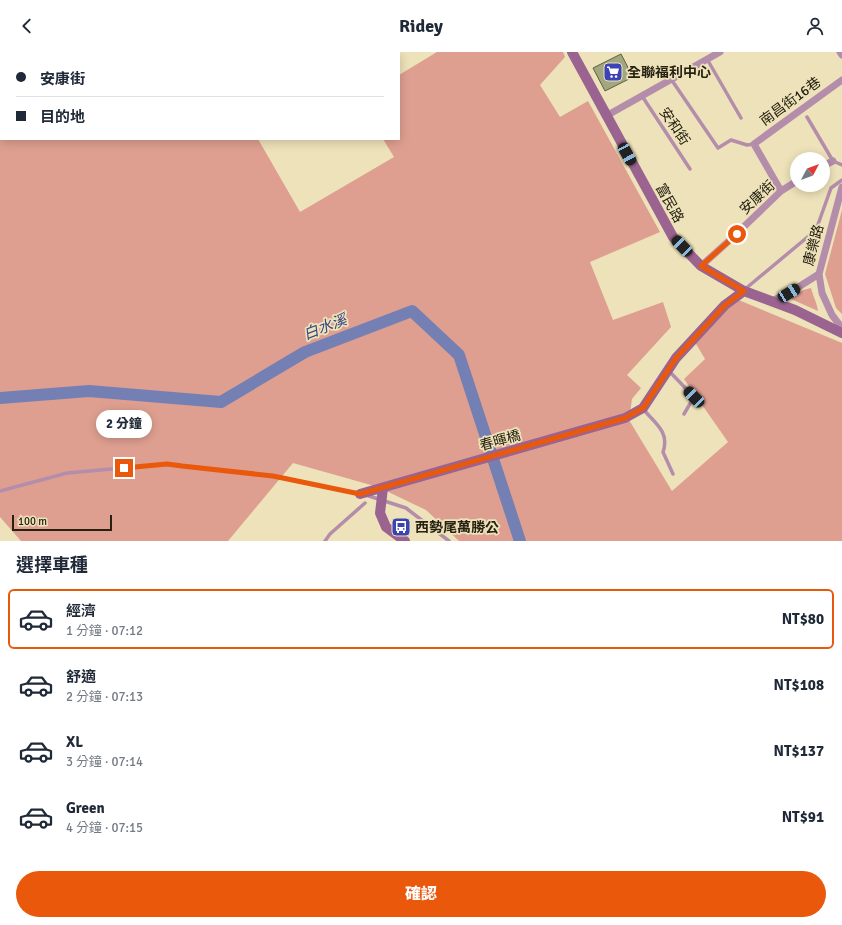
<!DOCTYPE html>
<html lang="zh-TW">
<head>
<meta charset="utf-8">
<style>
  body { margin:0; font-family:Signika,"Noto Sans TC",sans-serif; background:#f6f6f7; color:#1f2937; height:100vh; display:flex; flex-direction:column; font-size:15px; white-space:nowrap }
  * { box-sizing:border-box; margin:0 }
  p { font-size:13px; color:#747a83 }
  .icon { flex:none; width:22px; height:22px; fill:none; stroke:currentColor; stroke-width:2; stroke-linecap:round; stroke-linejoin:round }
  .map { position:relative; height:489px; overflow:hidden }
  .details { display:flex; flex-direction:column; background:#fff; flex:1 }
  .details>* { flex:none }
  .hud { position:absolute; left:0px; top:0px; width:400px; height:88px; box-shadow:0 2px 10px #0003; display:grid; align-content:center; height:88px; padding:0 16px; background:#fff }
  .needle { width:26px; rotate:49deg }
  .tools { position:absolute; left:790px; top:100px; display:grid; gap:8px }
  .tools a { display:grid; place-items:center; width:40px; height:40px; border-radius:50%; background:#fff; box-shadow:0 2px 10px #0003; font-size:20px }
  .scale { position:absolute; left:12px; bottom:10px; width:100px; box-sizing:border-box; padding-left:4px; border:2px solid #262112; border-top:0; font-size:11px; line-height:14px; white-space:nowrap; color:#262112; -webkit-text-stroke:3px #ede2b9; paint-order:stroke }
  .end { position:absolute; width:18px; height:18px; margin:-9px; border:5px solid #ea580c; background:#fff; box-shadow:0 0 0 2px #fff }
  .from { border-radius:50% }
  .bubble { position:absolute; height:28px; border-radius:14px; background:#fff; box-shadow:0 2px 10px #0003; font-size:13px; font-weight:800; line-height:28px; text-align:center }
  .car { position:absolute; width:12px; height:24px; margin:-12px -6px; border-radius:5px; box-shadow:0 0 3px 1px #0007; background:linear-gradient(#222 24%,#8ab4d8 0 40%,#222 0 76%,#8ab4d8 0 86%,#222 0) }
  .hud b { display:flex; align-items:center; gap:14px; height:38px; font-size:15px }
  .hud b+b { border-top:1px solid #e0e1e3 }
  .hud i { width:10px; height:10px; background:#1f2937 }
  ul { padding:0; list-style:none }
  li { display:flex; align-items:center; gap:12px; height:60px; margin:0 8px 6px; padding:0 8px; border:2px solid transparent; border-radius:6px }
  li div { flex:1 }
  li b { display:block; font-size:15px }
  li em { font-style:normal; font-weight:800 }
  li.active { border-color:#ea580c }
  li>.icon { width:36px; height:36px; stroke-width:1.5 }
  h2 { padding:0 16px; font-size:18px; line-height:48px }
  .action { display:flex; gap:8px; margin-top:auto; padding:8px 16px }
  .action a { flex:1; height:46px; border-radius:24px; background:#ea580c; color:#fff; font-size:16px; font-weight:800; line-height:46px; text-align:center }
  header { display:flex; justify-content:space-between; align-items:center; height:52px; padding:0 16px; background:#fff; font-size:18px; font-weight:800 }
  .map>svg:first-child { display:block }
  .green { fill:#de9f90 }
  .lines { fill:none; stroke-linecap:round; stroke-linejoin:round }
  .river { stroke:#7480b4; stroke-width:12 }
  .building { fill:#a2a780; stroke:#5c613d }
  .lane { stroke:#b48dab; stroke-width:3.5 }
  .street { stroke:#b48dab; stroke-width:7 }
  .secondary { stroke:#9b6390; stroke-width:10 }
  .route { stroke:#ea580c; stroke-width:5 }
  .labels { text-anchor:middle; stroke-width:3.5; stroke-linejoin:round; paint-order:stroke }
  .poi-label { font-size:14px; font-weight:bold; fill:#262112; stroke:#ede2b9; text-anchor:start }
  .street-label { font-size:14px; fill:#262112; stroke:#ede2b9 }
  .water-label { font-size:15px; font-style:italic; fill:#384284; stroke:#ede2b9 }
</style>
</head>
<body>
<header><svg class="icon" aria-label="back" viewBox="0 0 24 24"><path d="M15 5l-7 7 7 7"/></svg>Ridey<svg class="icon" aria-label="person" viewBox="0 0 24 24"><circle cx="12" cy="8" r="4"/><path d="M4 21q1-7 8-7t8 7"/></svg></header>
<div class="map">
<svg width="842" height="489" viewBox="0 0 842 489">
  <rect width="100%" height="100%" fill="#ede2b9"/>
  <!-- green -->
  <path class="green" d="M0,0h237l-236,1v86h257l42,73 94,-55 -11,-18h16v-64l38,-23h126l2,5 -25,28 20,32 28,-16 72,131 -70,30 23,58 50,-18 8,25 -44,48 14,13 -9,11 -3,21 43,71 56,-49 -44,-63 21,-20 -13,-22 37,-41 113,47v198h-383l-33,-31 -48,-23 -85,-24 -65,78h-207l-21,-24z
    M842,158v104l-6,-6 -11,-34z
    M811,236c2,8 6,15 7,23l-27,-12 12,-9z"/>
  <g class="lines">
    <!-- river -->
    <path class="river" d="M0,346l89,-7 132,11 84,-50 107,-41 47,44 61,186"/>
  </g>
  <!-- building -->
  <path class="building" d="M621,2l12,23 -28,14 -12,-23z"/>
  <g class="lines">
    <!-- lane -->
    <path class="lane" d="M707,7l34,59
      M671,27l47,69 13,-8 16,5 7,-1
      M642,44l48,73
      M807,65l26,44 9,4
      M744,238l72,-60 15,-42 11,-8
      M669,319l25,26 -10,17
      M643,357c12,14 27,23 20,43l10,22
      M0,439l67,-18 100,-9 106,12 87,18
      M366,443l40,13 43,33
      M325,489l5,-7 35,-31"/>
    <!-- street -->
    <path class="street" d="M840,0l2,3
      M606,64l114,-64
      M823,114l10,-5
      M842,135l-23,87 3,19 10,22 10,13
      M781,139l-27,-47 88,-64
      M701,214l30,-27 50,-48 16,-10
      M772,249l17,-8 30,-19"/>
    <!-- secondary -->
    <path class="secondary" d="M572,0l101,185 28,29 43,25 51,19 47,23
      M383,436l-3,25 6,14 19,14
      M360,442l265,-76 18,-10 33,-50 49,-53 19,-14"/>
  </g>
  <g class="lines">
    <!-- route -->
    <path class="route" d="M124,416l43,-4 15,2 91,10 87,18 265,-76 18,-10 33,-50 49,-53 19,-14 -43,-25 36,-32"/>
  </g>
  <!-- icons -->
  <defs>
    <g id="supermarket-square" transform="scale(1)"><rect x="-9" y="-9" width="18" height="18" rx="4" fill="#3c43b7" stroke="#ede2b9"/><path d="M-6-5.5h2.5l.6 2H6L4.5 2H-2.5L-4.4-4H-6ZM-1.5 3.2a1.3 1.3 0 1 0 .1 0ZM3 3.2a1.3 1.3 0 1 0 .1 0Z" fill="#fff"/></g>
    <g id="bus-square" transform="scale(1)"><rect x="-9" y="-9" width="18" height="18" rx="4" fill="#3c43b7" stroke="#ede2b9"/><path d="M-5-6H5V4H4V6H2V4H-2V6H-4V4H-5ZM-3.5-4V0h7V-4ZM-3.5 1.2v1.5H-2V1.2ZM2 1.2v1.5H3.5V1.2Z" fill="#fff"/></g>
  </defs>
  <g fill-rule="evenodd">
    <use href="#supermarket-square" x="613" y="20"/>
    <use href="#bus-square" x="401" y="475"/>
  </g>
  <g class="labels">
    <!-- poi labels -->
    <g class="poi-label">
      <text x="627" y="25">全聯福利中心</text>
      <text x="415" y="480">西勢尾萬勝公</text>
    </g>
    <!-- street labels -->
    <g class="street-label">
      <text transform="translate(790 49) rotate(-36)" y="5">南昌街16巷</text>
      <text transform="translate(675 74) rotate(56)" y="5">安和街</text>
      <text transform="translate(757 145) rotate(-43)" y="5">安康街</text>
      <text transform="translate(670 151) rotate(61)" y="5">富民路</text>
      <text transform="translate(813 193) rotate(-75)" y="5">康樂路</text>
      <text transform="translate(500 388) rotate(-16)" y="5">春暉橋</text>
    </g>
    <!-- water labels -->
    <g class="water-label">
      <text transform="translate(325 275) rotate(-21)" y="5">白水溪</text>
    </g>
  </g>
</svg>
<div class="tools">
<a><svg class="needle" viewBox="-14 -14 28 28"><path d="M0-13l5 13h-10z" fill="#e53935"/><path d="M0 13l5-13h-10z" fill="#747a83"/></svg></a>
</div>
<div class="scale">100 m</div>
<i class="end from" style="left:737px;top:182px"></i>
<i class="end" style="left:124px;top:416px"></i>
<div class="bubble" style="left:96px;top:358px;width:56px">2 分鐘</div>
<i class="car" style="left:627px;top:102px;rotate:151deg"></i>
<i class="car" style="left:682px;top:194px;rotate:316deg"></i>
<i class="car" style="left:789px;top:241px;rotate:59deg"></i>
<i class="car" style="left:694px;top:345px;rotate:316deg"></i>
<div class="hud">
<b><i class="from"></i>安康街</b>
<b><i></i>目的地</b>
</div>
</div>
<section class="details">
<h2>選擇車種</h2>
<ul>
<li class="active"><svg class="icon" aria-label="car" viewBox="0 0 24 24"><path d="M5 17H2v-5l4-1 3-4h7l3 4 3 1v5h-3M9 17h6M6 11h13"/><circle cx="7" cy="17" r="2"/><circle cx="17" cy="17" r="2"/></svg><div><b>經濟</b><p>1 分鐘 · 07:12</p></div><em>NT$80</em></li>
<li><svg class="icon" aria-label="car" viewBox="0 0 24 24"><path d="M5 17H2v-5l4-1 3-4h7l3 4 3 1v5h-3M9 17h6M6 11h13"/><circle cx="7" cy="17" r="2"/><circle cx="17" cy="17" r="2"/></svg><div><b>舒適</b><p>2 分鐘 · 07:13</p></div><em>NT$108</em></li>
<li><svg class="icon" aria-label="car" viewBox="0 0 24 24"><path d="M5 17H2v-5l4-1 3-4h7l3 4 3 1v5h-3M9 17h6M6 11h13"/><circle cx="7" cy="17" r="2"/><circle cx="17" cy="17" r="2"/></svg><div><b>XL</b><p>3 分鐘 · 07:14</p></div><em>NT$137</em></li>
<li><svg class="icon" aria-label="car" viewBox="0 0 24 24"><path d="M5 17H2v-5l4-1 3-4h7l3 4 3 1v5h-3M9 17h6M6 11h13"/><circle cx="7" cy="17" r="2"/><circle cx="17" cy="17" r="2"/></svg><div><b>Green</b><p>4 分鐘 · 07:15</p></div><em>NT$91</em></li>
</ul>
<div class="action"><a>確認</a></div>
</section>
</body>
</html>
